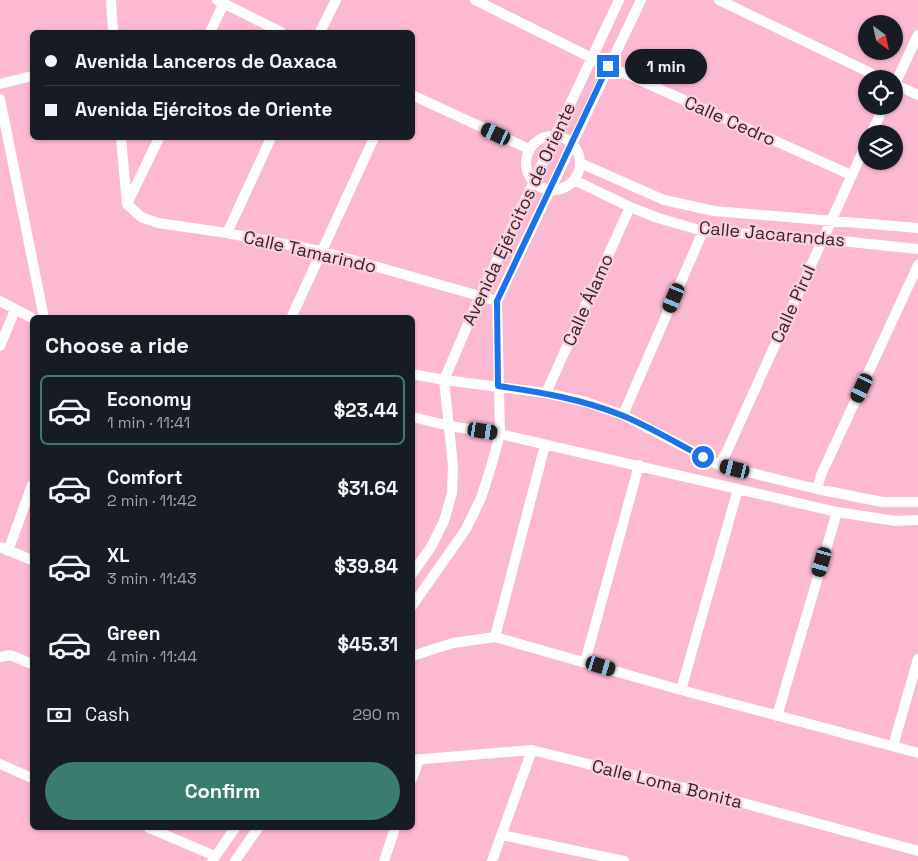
<!DOCTYPE html>
<html lang="en">
<head>
<meta charset="utf-8">
<style>
  body { margin:0; font-family:"Space Grotesk",sans-serif; background:#20242c; color:#f1f3f6; height:100vh; display:flex; flex-direction:column; font-size:19px; white-space:nowrap }
  * { box-sizing:border-box; margin:0 }
  p { font-size:16px; color:#9ea1a6 }
  .icon { flex:none; width:28px; height:28px; fill:none; stroke:currentColor; stroke-width:2; stroke-linecap:round; stroke-linejoin:round }
  .map { position:relative; flex:1; overflow:hidden }
  .panel { position:absolute; left:30px; top:315px; width:385px; height:515px; display:flex; flex-direction:column; background:#171b24; border-radius:8px; box-shadow:0 1px 4px #0004 }
  .panel>* { flex:none }
  .hud { position:absolute; left:30px; top:30px; width:385px; height:110px; border-radius:8px; box-shadow:0 1px 4px #0004; display:grid; align-content:center; height:110px; padding:0 15px; background:#171b24 }
  .needle { width:32px; rotate:147deg }
  .buttons { position:absolute; left:858px; top:15px; display:grid; gap:10px }
  .buttons a { display:grid; place-items:center; width:45px; height:45px; border-radius:50%; background:#171b24; box-shadow:0 1px 4px #0004; font-size:25px }
  .end { position:absolute; width:22px; height:22px; margin:-11px; border:6px solid #1a73e8; background:#fff; box-shadow:0 0 0 2px #fff }
  .from { border-radius:50% }
  .bubble { position:absolute; height:35px; border-radius:18px; background:#171b24; box-shadow:0 1px 4px #0004; font-size:16px; font-weight:800; line-height:35px; text-align:center }
  .car { position:absolute; width:15px; height:30px; margin:-15px -8px; border-radius:6px; box-shadow:0 0 4px 1px #0007; background:linear-gradient(#222 24%,#8ab4d8 0 40%,#222 0 76%,#8ab4d8 0 86%,#222 0) }
  .hud b { display:flex; align-items:center; gap:18px; height:48px; font-size:19px }
  .hud b+b { border-top:1px solid #363941 }
  .hud i { width:12px; height:12px; background:#f1f3f6 }
  ul { padding:0; list-style:none }
  li { display:flex; align-items:center; gap:15px; height:70px; margin:0 10px 8px; padding:0 5px; border:2px solid transparent; border-radius:8px }
  li div { flex:1 }
  li b { display:block; font-size:19px }
  li em { font-style:normal; font-weight:800 }
  li.active { border-color:#3a7c6d }
  li>.icon { width:45px; height:45px; stroke-width:1.5 }
  h2 { padding:0 15px; font-size:22px; line-height:60px }
  .pay { display:flex; align-items:center; gap:12px; height:55px; padding:0 15px; font-size:19px }
  .pay p { margin-inline-start:auto }
  .button { display:flex; gap:10px; margin-top:auto; padding:10px 15px }
  .button a { flex:1; height:58px; border-radius:30px; background:#3a7c6d; color:#fff; font-size:20px; font-weight:800; line-height:58px; text-align:center }
  .map>svg:first-child { display:block }
  .lines { fill:none; stroke-linecap:round; stroke-linejoin:round }
  .minor { stroke:#fff; stroke-width:10 }
  .route { stroke:#1a73e8; stroke-width:6 }
  .labels { text-anchor:middle; stroke-width:4.5; stroke-linejoin:round; paint-order:stroke }
  .street-label { font-size:18px; fill:#3c222c; stroke:#f9cfdd }
</style>
</head>
<body>
<div class="map">
<svg width="918" height="861" viewBox="0 0 918 861">
  <rect width="100%" height="100%" fill="#fdb9d1"/>
  <g class="lines">
    <!-- minor -->
    <path class="minor" d="M111,0l2,32
      M217,0l64,32
      M475,0l133,66 243,109
      M719,0l164,79
      M210,32l14,-29
      M320,32l16,-32
      M0,84l32,-8
      M894,84l24,11
      M894,86l24,-51
      M412,95l117,54
      M0,99l44,219
      M871,134l13,-28
      M526 163a27 27 0 1 1 54 0a27 27 0 1 1-54 0Z
      M121,138l6,66
      M580,163l84,37 50,11 204,17
      M574,180l56,27 28,11 45,13 119,8 96,10
      M127,204l14,13 17,6 69,10 94,18 176,50
      M127,204l32,-66
      M227,233l44,-95
      M0,301l32,17
      M291,318l83,-180
      M0,346l15,-36
      M412,374l32,6 102,13 40,9 37,13 96,50 98,24 65,13h36
      M546,393l84,-186
      M623,415l80,-184
      M412,417l38,9 50,8 337,78 59,9 22,-1
      M719,465l8,-14 139,-307
      M817,489l4,-14 97,-210
      M0,547l32,13
      M8,551l24,-66
      M412,574l19,-27 13,-26 8,-28 1,-28 -9,-85 36,-84 139,-296
      M412,606l54,-77 15,-31 10,-31 9,-33 -3,-133 144,-301
      M495,637l50,-192
      M412,656l41,-13 42,-6 186,53 237,63
      M0,657l10,-2 22,9
      M585,662l54,-197
      M681,690l57,-201
      M777,716l60,-204
      M893,746l25,-87
      M412,760l120,-10 189,47 197,54
      M0,764l32,14
      M412,779l7,-20
      M149,828l66,28
      M502,835l122,26
      M212,861l23,-33
      M235,861l23,-33
      M384,861l11,-33
      M492,861l40,-111"/>
  </g>
  <g class="lines">
    <!-- route -->
    <path class="route" d="M608,66l-111,235 1,85c42,6 83,13 123,29 28,11 55,28 82,42"/>
  </g>
  <g class="labels">
    <!-- street labels -->
    <g class="street-label">
      <text transform="translate(730 121) rotate(24)" y="6">Calle Cedro</text>
      <text transform="translate(519 214) rotate(-65)" y="6">Avenida Ejércitos de Oriente</text>
      <text transform="translate(772 234) rotate(5)" y="6">Calle Jacarandas</text>
      <text transform="translate(310 252) rotate(13)" y="6">Calle Tamarindo</text>
      <text transform="translate(588 300) rotate(-66)" y="6">Calle Álamo</text>
      <text transform="translate(793 304) rotate(-66)" y="6">Calle Pirul</text>
      <text transform="translate(667 784) rotate(14)" y="6">Calle Loma Bonita</text>
    </g>
  </g>
</svg>
<div class="buttons">
<a><svg class="needle" viewBox="-14 -14 28 28"><path d="M0-13l5 13h-10z" fill="#e53935"/><path d="M0 13l5-13h-10z" fill="#9ea1a6"/></svg></a>
<a><svg class="icon" aria-label="locate" viewBox="0 0 24 24"><circle cx="12" cy="12" r="6"/><path d="M12 2v4M12 18v4M2 12h4M18 12h4"/></svg></a>
<a><svg class="icon" aria-label="layers" viewBox="0 0 24 24"><path d="M12 4l9 5-9 5-9-5zM3 14l9 5 9-5"/></svg></a>
</div>
<i class="end from" style="left:703px;top:457px"></i>
<i class="end" style="left:608px;top:66px"></i>
<div class="bubble" style="left:625px;top:49px;width:82px">1 min</div>
<i class="car" style="left:496px;top:134px;rotate:295deg"></i>
<i class="car" style="left:674px;top:298px;rotate:203deg"></i>
<i class="car" style="left:862px;top:388px;rotate:205deg"></i>
<i class="car" style="left:483px;top:431px;rotate:99deg"></i>
<i class="car" style="left:735px;top:469px;rotate:284deg"></i>
<i class="car" style="left:822px;top:562px;rotate:196deg"></i>
<i class="car" style="left:601px;top:666px;rotate:107deg"></i>
<div class="hud">
<b><i class="from"></i>Avenida Lanceros de Oaxaca</b>
<b><i></i>Avenida Ejércitos de Oriente</b>
</div>
<section class="panel">
<h2>Choose a ride</h2>
<ul>
<li class="active"><svg class="icon" aria-label="car" viewBox="0 0 24 24"><path d="M5 17H2v-5l4-1 3-4h7l3 4 3 1v5h-3M9 17h6M6 11h13"/><circle cx="7" cy="17" r="2"/><circle cx="17" cy="17" r="2"/></svg><div><b>Economy</b><p>1 min · 11:41</p></div><em>$23.44</em></li>
<li><svg class="icon" aria-label="car" viewBox="0 0 24 24"><path d="M5 17H2v-5l4-1 3-4h7l3 4 3 1v5h-3M9 17h6M6 11h13"/><circle cx="7" cy="17" r="2"/><circle cx="17" cy="17" r="2"/></svg><div><b>Comfort</b><p>2 min · 11:42</p></div><em>$31.64</em></li>
<li><svg class="icon" aria-label="car" viewBox="0 0 24 24"><path d="M5 17H2v-5l4-1 3-4h7l3 4 3 1v5h-3M9 17h6M6 11h13"/><circle cx="7" cy="17" r="2"/><circle cx="17" cy="17" r="2"/></svg><div><b>XL</b><p>3 min · 11:43</p></div><em>$39.84</em></li>
<li><svg class="icon" aria-label="car" viewBox="0 0 24 24"><path d="M5 17H2v-5l4-1 3-4h7l3 4 3 1v5h-3M9 17h6M6 11h13"/><circle cx="7" cy="17" r="2"/><circle cx="17" cy="17" r="2"/></svg><div><b>Green</b><p>4 min · 11:44</p></div><em>$45.31</em></li>
</ul>
<div class="pay"><svg class="icon" aria-label="cash" viewBox="0 0 24 24"><path d="M3 7h18v10H3z"/><circle cx="12" cy="12" r="2"/></svg>Cash<p>290 m</p></div>
<div class="button"><a>Confirm</a></div>
</section>
</div>
</body>
</html>
